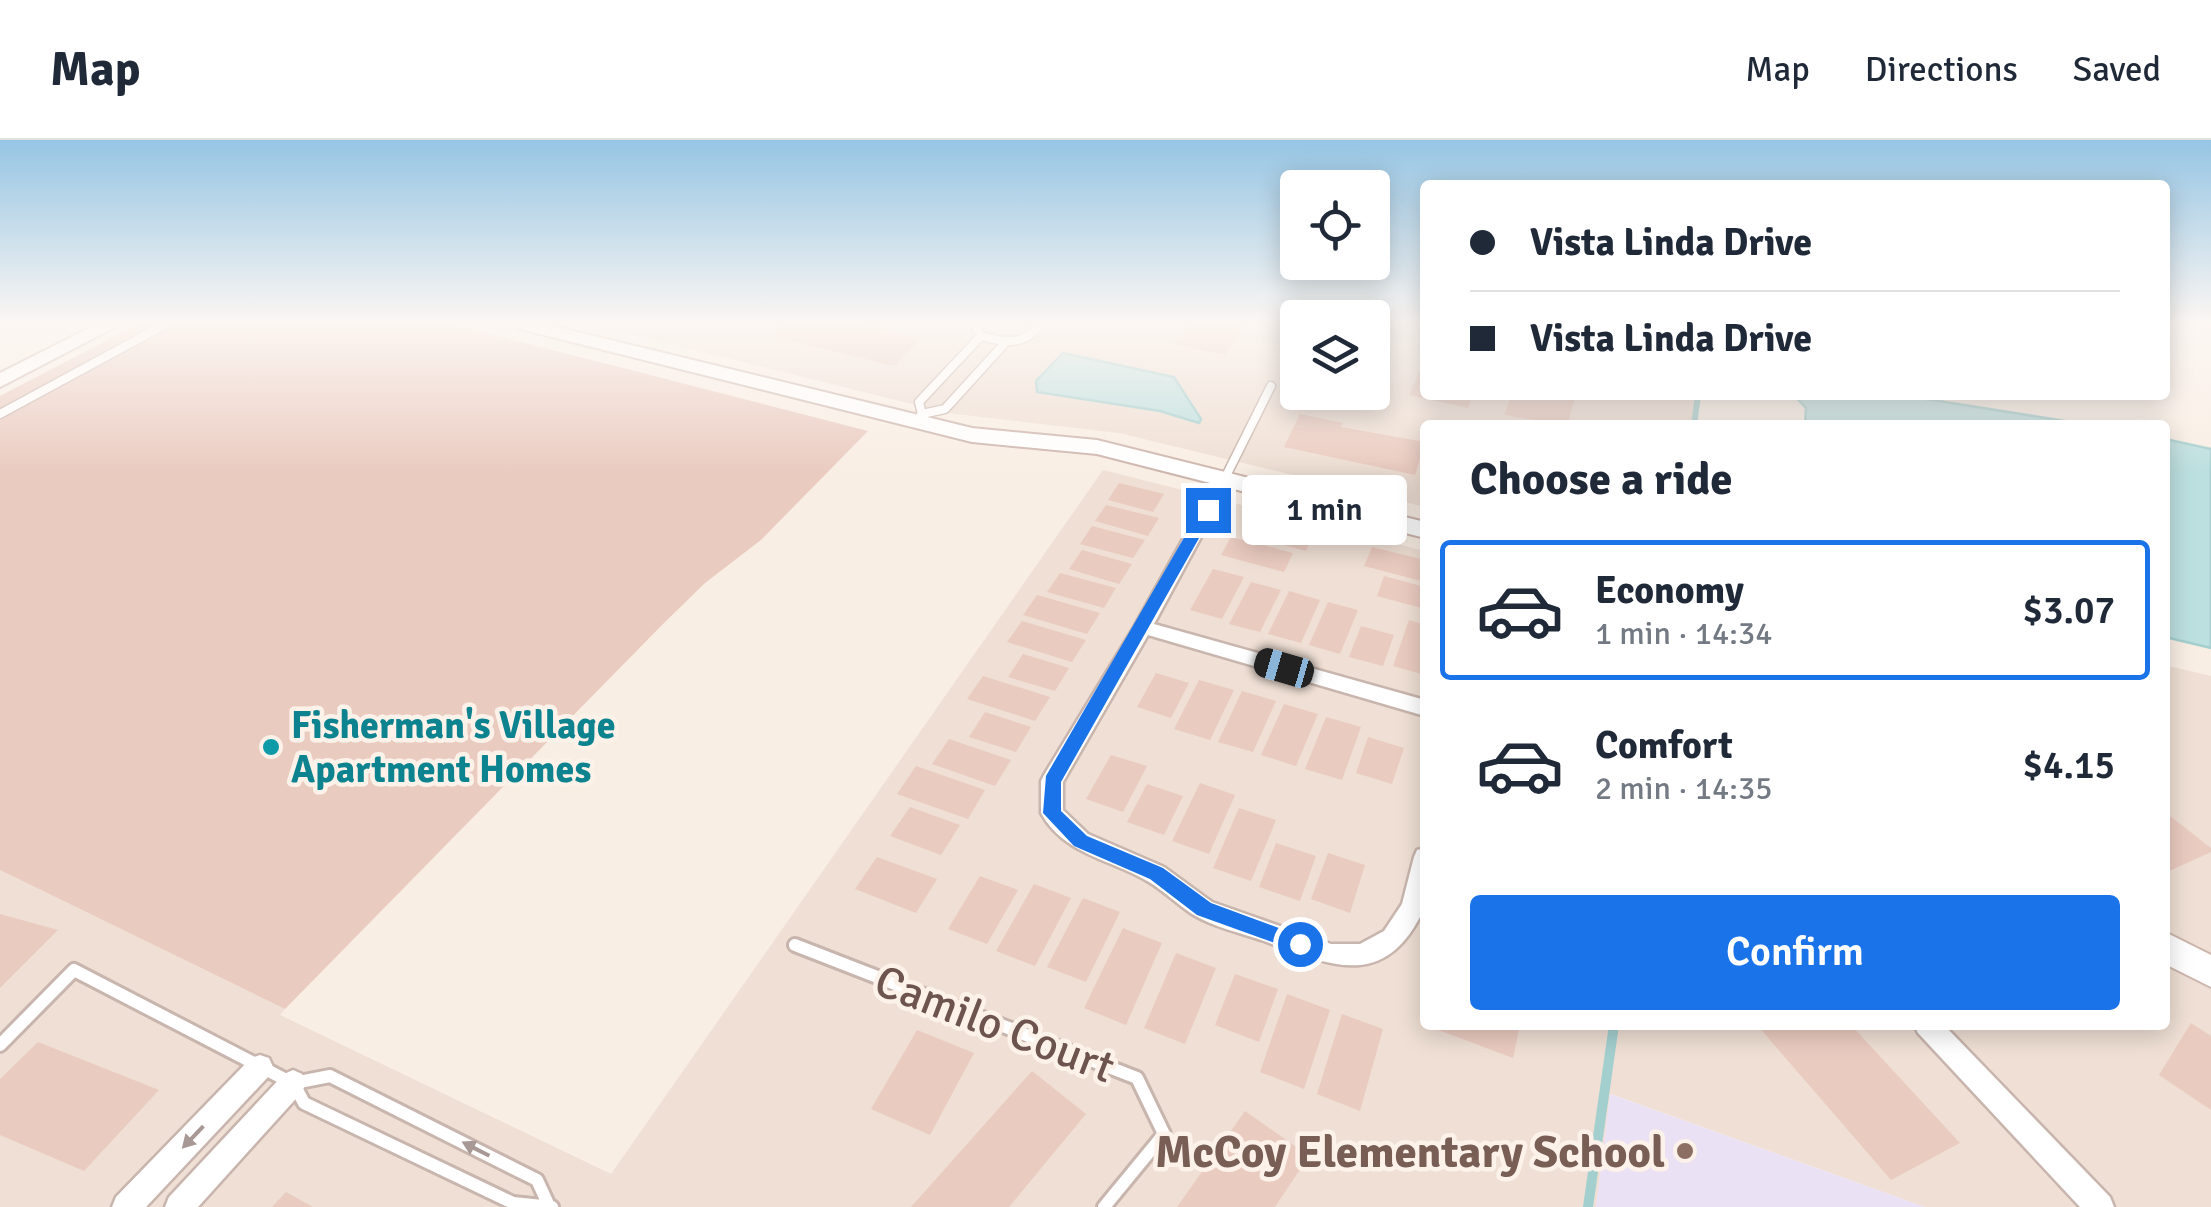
<!DOCTYPE html>
<html lang="en">
<head>
<meta charset="utf-8">
<style>
  body { margin:0; font-family:Signika,sans-serif; background:#f2f2f3; color:#1f2937; height:100vh; display:flex; flex-direction:column; font-size:38px; white-space:nowrap }
  * { box-sizing:border-box; margin:0 }
  p { font-size:32px; color:#747a83 }
  .icon { flex:none; width:55px; height:55px; fill:none; stroke:currentColor; stroke-width:2; stroke-linecap:round; stroke-linejoin:round }
  .map { position:relative; flex:1; overflow:hidden }
  .drawer { position:absolute; left:1420px; top:280px; width:750px; height:610px; display:flex; flex-direction:column; background:#fff; border-radius:10px; box-shadow:0 5px 25px #0003 }
  .drawer>* { flex:none }
  .banner { position:absolute; left:1420px; top:40px; width:750px; height:220px; border-radius:10px; box-shadow:0 5px 25px #0003; display:grid; align-content:center; height:220px; padding:0 50px; background:#fff }
  .fabs { position:absolute; left:1280px; top:30px; display:grid; gap:20px }
  .fabs a { display:grid; place-items:center; width:110px; height:110px; border-radius:10px; background:#fff; box-shadow:0 5px 25px #0003; font-size:50px }
  .end { position:absolute; width:45px; height:45px; margin:-22px; border:12px solid #1a73e8; background:#fff; box-shadow:0 0 0 5px #fff }
  .from { border-radius:50% }
  .bubble { position:absolute; height:70px; border-radius:10px; background:#fff; box-shadow:0 5px 25px #0003; font-size:32px; font-weight:600; line-height:70px; text-align:center }
  .car { position:absolute; width:30px; height:60px; margin:-30px -15px; border-radius:12px; box-shadow:0 0 8px 2px #0007; background:linear-gradient(#222 24%,#8ab4d8 0 40%,#222 0 76%,#8ab4d8 0 86%,#222 0) }
  .banner b { display:flex; align-items:center; gap:35px; height:95px; font-size:38px }
  .banner b+b { border-top:2px solid #e0e1e3 }
  .banner i { width:25px; height:25px; background:#1f2937 }
  ul { padding:0; list-style:none }
  li { display:flex; align-items:center; gap:30px; height:140px; margin:0 20px 15px; padding:0 30px; border:5px solid transparent; border-radius:10px }
  li div { flex:1 }
  li b { display:block; font-size:38px }
  li em { font-style:normal; font-weight:600 }
  li.active { border-color:#1a73e8 }
  li>.icon { width:90px; height:90px; stroke-width:1.5 }
  h2 { padding:0 50px; font-size:45px; line-height:120px }
  .primary-button { display:flex; gap:20px; margin-top:auto; padding:20px 50px }
  .primary-button a { flex:1; height:115px; border-radius:10px; background:#1a73e8; color:#fff; font-size:40px; font-weight:600; line-height:115px; text-align:center }
  header { display:flex; align-items:center; gap:60px; box-sizing:border-box; height:140px; padding:0 50px; background:#fff; border-bottom:2px solid #e0e1e3 }
  header strong { font-size:48px }
  nav { display:flex; gap:55px; margin-inline-start:auto; font-size:35px }
  .map>svg:first-child { display:block }
  .residential { fill:#efdfd4 }
  .education { fill:#ebe1f5 }
  .water { fill:#bcdfdf; stroke:#a4cfcf; stroke-width:2.5 }
  .lines { fill:none; stroke-linecap:round; stroke-linejoin:round }
  .stream-far1 { stroke:#a4cfcf; stroke-width:6 }
  .stream { stroke:#a4cfcf; stroke-width:10 }
  .building { fill:#eacbc0 }
  .lane-far1-casing { stroke:#c8b5ad; stroke-width:11 }
  .lane-casing { stroke:#c8b5ad; stroke-width:18 }
  .street-casing { stroke:#c8b5ad; stroke-width:5 }
  .secondary-casing { stroke:#cdb6ad; stroke-width:4 }
  .lane-far1 { stroke:#fff; stroke-width:8 }
  .lane { stroke:#fff; stroke-width:12 }
  .street { fill:#fff; fill-rule:evenodd }
  .secondary { fill:#fff; fill-rule:evenodd }
  .oneway { fill:#a79895 }
  .route { fill:#1a73e8 }
  .culture-dot { fill:#0f9aa8; stroke:#fcf2ea; stroke-width:4 }
  .education-dot { fill:#8d6e63; stroke:#fcf2ea; stroke-width:4 }
  .labels { text-anchor:middle; stroke-width:9; stroke-linejoin:round; paint-order:stroke }
  .culture-label { font-size:38px; font-weight:bold; fill:#0d838f; stroke:#fcf2ea; text-anchor:start }
  .near-street-label { font-size:45px; fill:#6d544e; stroke:#fcf2ea }
  .near-education-label { font-size:45px; font-weight:bold; fill:#785e54; stroke:#fcf2ea; text-anchor:end }
</style>
</head>
<body>
<header>
<strong>Map</strong>
<nav><a>Map</a><a>Directions</a><a>Saved</a></nav>
</header>
<div class="map">
<svg width="2211" height="1067" viewBox="0 0 2211 1067">
  <rect width="100%" height="100%" fill="#f9eee4"/>
  <!-- residential -->
  <path class="residential" d="M590,184h707l1,68h74l1,-68h52v71h275l-4,30h-271v82l-306,-74 -171,-20z
    M1103,330l322,81v474h740v-360l46,11v531h-286l-314,-113 -15,113h-1596v-337l285,139 -5,6 331,159z"/>
  <!-- education -->
  <path class="education" d="M1610,954l315,113h-329z"/>
  <!-- water -->
  <path class="water" d="M1063,213l111,24 27,42 -2,4 -39,-12 -123,-19 -1,-11z
    M1794,255h107l189,30h-285l1,-17z
    M2165,299l46,10v199l-46,-11z"/>
  <g class="lines">
    <!-- stream-far1 -->
    <path class="stream-far1" d="M1694,285l4,-30"/>
    <!-- stream -->
    <path class="stream" d="M1588,1067l26,-182"/>
  </g>
  <!-- building -->
  <path class="building" d="M138,184h314l416,107 -107,109 -56,43 -42,41 -378,385 -285,-139v-474z
    M785,184h73l63,14 -27,28 -124,-30z
    M1189,184h57l-21,31 -51,-11z
    M1425,218v37h48l-5,13 -59,-13z
    M1512,255h64l-9,30 -63,-10z
    M1300,274l43,9 -2,4 84,15 -10,33 -131,-28z
    M1119,343l45,11 -11,18 -45,-12z
    M1106,365l53,13 -11,18 -53,-15z
    M1251,376l63,17 -8,18 -64,-17z
    M1092,386l53,14 -12,18 -53,-14z
    M1231,397l62,16 -9,19 -63,-17z
    M1372,407l53,13v22l-61,-16z
    M1082,410l50,14 -13,20 -50,-15z
    M1213,429l31,8 -22,42 -32,-9z
    M1060,433l56,15 -12,20 -57,-16z
    M1384,436l41,11v22l-48,-13z
    M1251,442l30,8 -21,42 -31,-8z
    M1289,451l31,9 -19,43 -33,-9z
    M1037,455l63,18 -13,21 -64,-19z
    M1328,462l30,8 -18,44 -31,-9z
    M1409,480l16,5v50l-32,-9z
    M1022,481l64,19 -14,22 -65,-20z
    M1361,486l33,9 -11,31 -34,-9z
    M1023,514l46,14 -14,23 -47,-14z
    M1156,533l33,10 -18,35 -34,-11z
    M983,536l67,21 -15,24 -68,-22z
    M1199,540l35,10 -24,50 -36,-11z
    M1242,551l34,10 -23,51 -35,-10z
    M1284,564l34,10 -22,52 -35,-11z
    M985,572l46,15 -15,25 -47,-15z
    M1326,577l35,10 -19,53 -37,-11z
    M1368,597l36,11 -12,36 -36,-11z
    M949,599l62,21 -16,26 -63,-22z
    M1111,615l36,11 -24,46 -37,-13z
    M916,626l69,24 -17,29 -71,-25z
    M1200,643l35,12 -26,59 -37,-13z
    M1147,644l36,12 -19,39 -37,-13z
    M910,667l50,18 -19,30 -51,-19z
    M1239,668l37,12 -25,61 -38,-13z
    M2170,676l41,32v4l-46,21v-55z
    M1276,703l40,13 -16,45 -41,-14z
    M1328,713l37,12 -15,48 -39,-14z
    M877,717l60,22 -21,34 -61,-24z
    M980,736l38,14 -31,54 -39,-15z
    M1034,744l37,14 -36,68 -39,-15z
    M1083,758l37,14 -34,70 -39,-15z
    M0,774l58,16 -58,58z
    M1123,788l39,15 -36,82 -42,-17z
    M1176,813l40,15 -31,76 -41,-16z
    M1235,834l43,15 -19,53 -44,-17z
    M1287,854l43,16 -26,79 -44,-17z
    M1342,874l41,15 -23,82 -43,-17z
    M2191,883l20,13v74l-52,-35z
    M1425,885h95l-7,33z
    M1757,885h94l109,118 -69,37z
    M917,890l57,23 -44,82 -59,-26z
    M38,902l121,48 -75,81 -84,-36v-56z
    M1032,931l54,43 -77,93h-98z
    M1245,971l64,45 -34,51h-98z
    M286,1052l27,15h-41z"/>
  <g class="lines">
    <!-- lane-far1 casing -->
    <g class="lane-far1-casing">
      <path id="lane-far1" d="M975,184l6,12c24,7 43,10 60,-12
        M0,274l166,-90
        M922,274l-3,-12 62,-66
        M915,282l7,-8 23,-5 60,-66
        M1224,340l47,-94"/>
    </g>
    <!-- lane casing -->
    <g class="lane-casing">
      <path id="lane" d="M795,805l342,133 27,56 -60,73
        M0,905l74,-75 218,113
        M294,943l36,-7 207,104 12,26
        M294,944l10,19 209,100 39,4"/>
    </g>
    <!-- street casing -->
    <g class="street-casing">
      <path id="street" d="M1224,335l8,5 -78,144 271,76v16l-277,-81 -85,147v28l25,24 76,33 48,35 119,42h29l24,-13 18,-27 12,-47 3,-7 8,-2v59c-39,84 -91,60 -161,34 -23,-8 -51,-14 -72,-27 -15,-10 -28,-23 -43,-32 -38,-23 -85,-27 -108,-69v-32l3,-6 90,-148 82,-147z
        M1914,885h30l166,172 4,10h-34l-162,-174z
        M260,915l9,3 4,9 -4,9 -123,131h-34l4,-10 135,-139z
        M293,930l9,4 4,9 -4,9 -104,115h-33l4,-10 115,-123z"/>
    </g>
    <!-- secondary casing -->
    <g class="secondary-casing">
      <path id="secondary" d="M97,184h24l-121,63v-14z
        M513,184h32l427,104 125,12 328,82v16l-328,-84 -125,-12 -456,-114z
        M2165,792l46,23v32l-46,-23z"/>
    </g>
    <!-- lane-far1 -->
    <use href="#lane-far1" class="lane-far1"/>
    <!-- lane -->
    <use href="#lane" class="lane"/>
    <!-- street -->
    <use href="#street" class="street"/>
    <!-- secondary -->
    <use href="#secondary" class="secondary"/>
  </g>
  <!-- one-way arrows -->
  <defs><path id="oneway-solid" d="M-6-.8H1V-3.2L6.5 0L1 3.2V.8H-6Z" transform="scale(2.5)"/></defs>
  <g class="oneway">
    <use href="#oneway-solid" transform="translate(193 997) rotate(134)"/>
    <use href="#oneway-solid" transform="translate(476 1009) rotate(-153)"/>
  </g>
  <!-- sky -->
  <linearGradient id="sky" x2="0" y2="1"><stop stop-color="#96c5e4"/><stop offset="0.55" stop-color="#fcf7f3"/><stop offset="1" stop-color="#fcf7f3" stop-opacity="0"/></linearGradient>
  <rect width="2211" height="333" fill="url(#sky)"/>
  <!-- route -->
  <path class="route" d="M1208,365l7,5 -154,272v29l26,25 76,32 48,35 95,35v12l-6,2 -103,-37 -47,-36 -76,-33 -31,-33 3,-37 154,-266z"/>
  <!-- markers -->
  <circle class="culture-dot" cx="271" cy="607" r="10"/>
  <circle class="education-dot" cx="1685" cy="1011" r="10"/>
  <g class="labels">
    <!-- culture labels -->
    <g class="culture-label">
      <text x="291" y="598">Fisherman's Village<tspan x="291" dy="44">Apartment Homes</tspan></text>
    </g>
    <!-- near-street labels -->
    <g class="near-street-label">
      <text transform="translate(995 883) rotate(21)" y="16">Camilo Court</text>
    </g>
    <!-- near-education labels -->
    <g class="near-education-label">
      <text x="1665" y="1027">McCoy Elementary School</text>
    </g>
  </g>
</svg>
<div class="fabs">
<a><svg class="icon" aria-label="locate" viewBox="0 0 24 24"><circle cx="12" cy="12" r="6"/><path d="M12 2v4M12 18v4M2 12h4M18 12h4"/></svg></a>
<a><svg class="icon" aria-label="layers" viewBox="0 0 24 24"><path d="M12 4l9 5-9 5-9-5zM3 14l9 5 9-5"/></svg></a>
</div>
<i class="end from" style="left:1300px;top:804px"></i>
<i class="end" style="left:1208px;top:370px"></i>
<div class="bubble" style="left:1242px;top:335px;width:165px">1 min</div>
<i class="car" style="left:1284px;top:528px;rotate:286deg"></i>
<div class="banner">
<b><i class="from"></i>Vista Linda Drive</b>
<b><i></i>Vista Linda Drive</b>
</div>
<section class="drawer">
<h2>Choose a ride</h2>
<ul>
<li class="active"><svg class="icon" aria-label="car" viewBox="0 0 24 24"><path d="M5 17H2v-5l4-1 3-4h7l3 4 3 1v5h-3M9 17h6M6 11h13"/><circle cx="7" cy="17" r="2"/><circle cx="17" cy="17" r="2"/></svg><div><b>Economy</b><p>1 min · 14:34</p></div><em>$3.07</em></li>
<li><svg class="icon" aria-label="car" viewBox="0 0 24 24"><path d="M5 17H2v-5l4-1 3-4h7l3 4 3 1v5h-3M9 17h6M6 11h13"/><circle cx="7" cy="17" r="2"/><circle cx="17" cy="17" r="2"/></svg><div><b>Comfort</b><p>2 min · 14:35</p></div><em>$4.15</em></li>
</ul>
<div class="primary-button"><a>Confirm</a></div>
</section>
</div>
</body>
</html>
